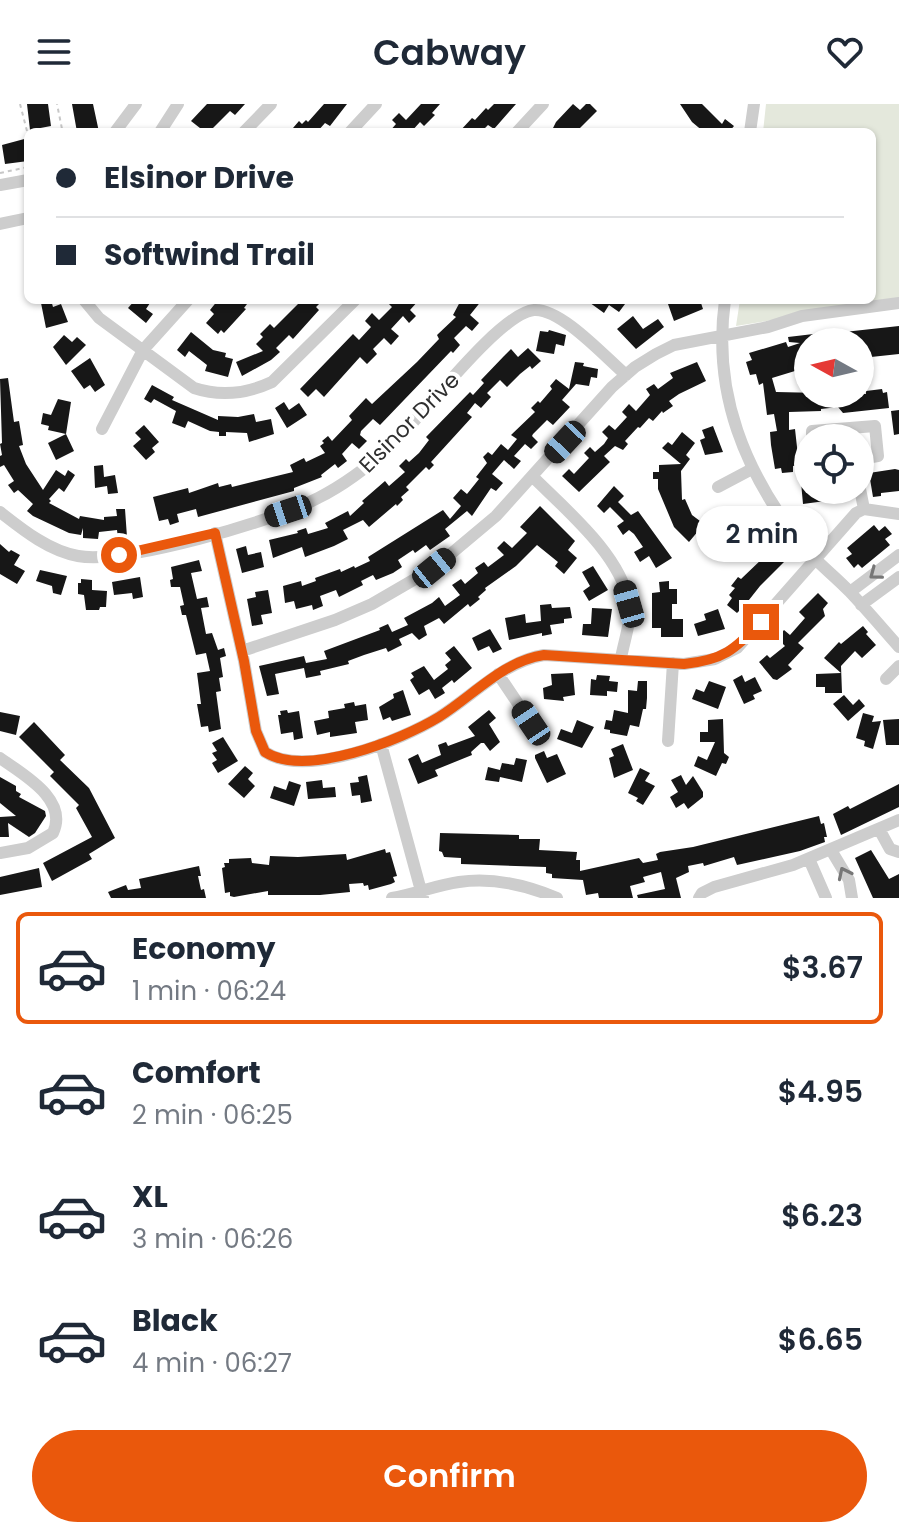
<!DOCTYPE html>
<html lang="en">
<head>
<meta charset="utf-8">
<style>
  body { margin:0; font-family:Poppins,sans-serif; background:#f2f2f3; color:#1f2937; height:100vh; display:flex; flex-direction:column; font-size:30px; white-space:nowrap }
  * { box-sizing:border-box; margin:0 }
  p { font-size:26px; color:#747a83 }
  .icon { flex:none; width:44px; height:44px; fill:none; stroke:currentColor; stroke-width:2; stroke-linecap:round; stroke-linejoin:round }
  .map { position:relative; height:794px; overflow:hidden }
  .details { display:flex; flex-direction:column; background:#fff; flex:1 }
  .details>* { flex:none }
  .guide { position:absolute; left:24px; top:24px; width:852px; height:176px; border-radius:12px; box-shadow:0 2px 6px #0004; display:grid; align-content:center; height:176px; padding:0 32px; background:#fff }
  .needle { width:52px; rotate:278deg }
  .controls { position:absolute; left:794px; top:224px; display:grid; gap:16px }
  .controls a { display:grid; place-items:center; width:80px; height:80px; border-radius:50%; background:#fff; box-shadow:0 2px 6px #0004; font-size:40px }
  .end { position:absolute; width:36px; height:36px; margin:-18px; border:10px solid #ea580c; background:#fff; box-shadow:0 0 0 4px #fff }
  .from { border-radius:50% }
  .bubble { position:absolute; height:56px; border-radius:28px; background:#fff; box-shadow:0 2px 6px #0004; font-size:26px; font-weight:600; line-height:56px; text-align:center }
  .car { position:absolute; width:24px; height:48px; margin:-24px -12px; border-radius:10px; box-shadow:0 0 6px 2px #0007; background:linear-gradient(#222 24%,#8ab4d8 0 40%,#222 0 76%,#8ab4d8 0 86%,#222 0) }
  .guide b { display:flex; align-items:center; gap:28px; height:76px; font-size:30px }
  .guide b+b { border-top:2px solid #e0e1e3 }
  .guide i { width:20px; height:20px; background:#1f2937 }
  ul { padding:14px 0 0; list-style:none }
  li { display:flex; align-items:center; gap:24px; height:112px; margin:0 16px 12px; padding:0 16px; border:4px solid transparent; border-radius:12px }
  li div { flex:1 }
  li b { display:block; font-size:30px }
  li em { font-style:normal; font-weight:600 }
  li.active { border-color:#ea580c }
  li>.icon { width:72px; height:72px; stroke-width:1.5 }
  .primary-button { display:flex; gap:16px; margin-top:auto; padding:16px 32px }
  .primary-button a { flex:1; height:92px; border-radius:48px; background:#ea580c; color:#fff; font-size:32px; font-weight:600; line-height:92px; text-align:center }
  header { display:flex; justify-content:space-between; align-items:center; height:104px; padding:0 32px; background:#fff; font-size:36px; font-weight:600 }
  .map>svg:first-child { display:block }
  .green { fill:#e4e8dc }
  .building { fill:#171717 }
  .lines { fill:none; stroke-linecap:round; stroke-linejoin:round }
  .path { stroke:#c7c7c7; stroke-width:2; stroke-dasharray:4 4; stroke-linecap:butt }
  .minor { stroke:#cdcdcd; stroke-width:12 }
  .oneway { stroke:#777 }
  .route { stroke:#ea580c; stroke-width:10 }
  .labels { text-anchor:middle; stroke-width:8; stroke-linejoin:round; paint-order:stroke }
  .street-label { font-size:22px; fill:#303030; stroke:#fff }
</style>
</head>
<body>
<header><svg class="icon" aria-label="menu" viewBox="0 0 24 24"><path d="M4 6h16M4 12h16M4 18h16"/></svg>Cabway<svg class="icon" aria-label="heart" viewBox="0 0 24 24"><path d="M12 20l-8-8c-3-5 5-10 8-4 3-6 11-1 8 4z"/></svg></header>
<div class="map">
<svg width="899" height="794" viewBox="0 0 899 794">
  <rect width="100%" height="100%" fill="#fff"/>
  <!-- green -->
  <path class="green" d="M766,0h133v196l-163,26 4,-26h132v-168h-109z"/>
  <!-- building -->
  <path class="building" d="M27,0h21l3,22 -21,4z
    M72,0h21l6,28h-22z
    M207,0h38l-10,11 -5,-4 -21,21h-4l-14,-11z
    M324,0h23l-17,22 -5,-3 -8,9h-21l-3,-4 6,-7 3,3 4,-4 2,2z
    M421,0h19l-8,9 3,2 -11,11 -4,-4 -9,10h-22l7,-8 -4,-4 7,-7 7,7z
    M494,0h22l-22,25 -6,-4 -7,7h-22l13,-14 3,2 11,-12 2,2z
    M573,0l7,6 6,-6h4l7,7 -21,21h-25l5,-10z
    M680,0h22l20,20 3,-5 9,7 -5,6h-25l-12,-10z
    M28,34v23l-23,3 -3,-19z
    M51,196l2,7 8,-3 7,18 -22,6 -5,-25z
    M135,196h17l-6,9 7,5 -7,9 -18,-15z
    M218,196h32l-6,8 2,1 -22,24 -3,-3 -3,4 -12,-11 8,-9 -4,-4z
    M295,196h28l-7,7 3,3 -26,29 -4,-4 -13,13 4,4 -9,8 -29,16 -6,-14 27,-11 -7,-7 7,-7 -3,-3 10,-10 4,4 24,-24z
    M385,196h34l-9,10 6,6 -7,7 -6,-7 -12,13 8,7 -8,9 -7,-7 -11,11 4,5 -10,10 -7,-7 -36,40 -8,-8 -8,8 -8,-8 53,-55 6,6 12,-13 -6,-6 7,-8 7,7 13,-13z
    M461,196h21l-12,15 9,8 -7,8 -6,-5 -12,12 6,7 -7,8 -2,-2 -71,74 -7,-6 -12,12 -1,4 7,6 -8,8 -7,-6 -10,11 5,7 -9,7 -3,-4 -14,11 1,2 -28,11v3l-96,26 -2,-8 -19,5 2,8 -9,3 -2,-6 -9,2 -6,-24 35,-9 1,5 29,-10 1,4 12,-3 1,3 61,-15 -3,-7 14,-7 2,4 19,-9 -5,-7 4,-3 -2,-2 6,-5 4,5 20,-21 -3,-4 17,-18 6,6 45,-42 22,-23 -2,-4 19,-18 -3,-2z
    M586,196h42l-9,12 -10,-7 -5,8z
    M680,196h20l3,9 -29,12 -6,-17z
    M633,212l10,13 15,-10 6,8 -28,22 -19,-20z
    M899,222v28l-28,3 -1,-6h-7l-1,-10 -27,1v-9z
    M549,226l17,5 -2,11 -8,-2 -2,10 -18,-3 4,-20 8,1z
    M191,228l22,18 13,3 -1,4 8,2 -5,18 -23,-6 2,-6 -18,-14 -4,6 -8,-7z
    M822,229l1,9h-15v25l-36,11 4,14 90,2v-3l16,-2 1,4 4,-1 2,16 -46,5 -5,-6 -17,2v2l-32,1v18l6,-1 4,36 -6,1v6l-11,1 -1,-5 -6,1 -4,-24 -1,-13 7,-1 -3,-17 -7,1 -4,-32 -4,2 -3,-11 -6,1 -4,-13 6,-2 -3,-7 37,-11 2,5 12,-4 -11,-1 -1,-5z
    M64,231l8,7 5,-5 9,8 -20,20 -13,-18z
    M528,244l13,13 -9,8 -2,-3 -10,8 -13,13 -7,-7 -13,13 4,4 -10,11 -6,-5 -8,10 5,4 -41,45 3,3 -5,5 -3,-3 -20,20 3,3 -8,7 2,3 -6,6 -1,-2 -27,23 -6,-7 -20,10 5,9 -14,7 -29,11 -3,-10 -29,11 -4,-18 29,-7 -1,-2 9,-3 2,6 20,-6 -3,-5 23,-12 2,5 14,-13 -2,-2 23,-20 4,5 16,-14 -6,-6 7,-7 3,3 10,-9 10,-13 -3,-3 44,-45 3,3 11,-12 -3,-3 23,-24 7,-7 7,8z
    M90,254l15,27 -10,7 -5,-7 -6,4 -13,-18z
    M575,258l9,1 -1,3 15,3 -1,9 -6,-1 -2,9 -13,-2 -14,16 8,7 -17,18 -6,-5 -14,14 -1,2 6,6 -7,7 -6,-5 -11,12 7,5 -7,8 -10,-9 -12,14 11,9 -7,8 -5,-3 -19,28 -5,-5 -22,18 5,7 -20,14 -4,-5 -11,8 -2,-3 -15,10 4,7 -9,6 -17,7 -3,-5 -12,6 2,4 -24,12 -3,-7 -16,6 3,10 -10,4 -1,-5 -16,4 -2,-8 -9,2 -2,-17 18,-5 1,5 14,-5 -1,-3 25,-9 1,3 13,-6 1,2 15,-7 -2,-4 75,-47 7,9 11,-13 -8,-8 8,-9 6,5 12,-15 -3,-2 11,-14 -4,-6 5,-5 4,3 9,-11 7,6 9,-11 -6,-4 24,-23 -4,-4 7,-7 2,2 12,-14 -2,-3 6,-7 13,10z
    M697,258l9,19 -27,13 -10,7 4,5 -10,7 -1,-2 -9,10 -4,-3 -9,10 -2,-1 -13,14 3,3 -5,6 -8,-4 -11,10 6,6 -31,30 -17,-16 7,-7 5,5 15,-16 -5,-5 6,-6 5,5 9,-8 4,-6 -6,-6 7,-7 6,5 12,-13 -5,-5 7,-8 7,7 14,-16 -4,-6 8,-5 4,5 15,-11 -3,-5z
    M8,274l6,44 5,-1 4,24 -4,1 7,18 17,26 13,-20 9,6 3,-6 7,5 -11,17 -5,-4 -10,11 2,2 -2,2 30,16 1,-3 24,4v-3l13,-1 -1,-7h9l2,28 -9,1 -1,-8 -18,2 -1,7 -15,-1v-10l-2,7 -12,-2 -36,-17 -6,-5 6,-7 -15,-14 -4,3 -6,-8 6,-4 -10,-16 -4,2v-11l2,-1 -2,-11 2,-1 -2,-64z
    M152,281l22,12 -2,3 46,20v-4l20,1 16,-3 2,8 15,-3 3,15 -25,8 -2,-9 -21,-1v4h-7v-4l-9,-1 -22,-10 -3,7 -13,-5 4,-12 -22,-12 -3,4 -7,-4z
    M58,295l13,3 -5,32 8,17 -18,9 -8,-17 18,-9 -18,-4 1,-4 -8,-2 2,-11 8,2z
    M284,298l5,8 10,-7 8,12 -20,13 -12,-20z
    M899,306v24l-5,1 -3,-24z
    M144,321l15,17 -7,6 3,4 -9,8 -13,-14 8,-7 -6,-6z
    M713,322l10,26 -18,3 -5,-15 5,-2 -3,-8z
    M682,328l13,11 -9,12 4,4 -9,12 1,29 3,-1 7,16 12,9 -15,18 -15,-15 -16,-38v-10h-5v-7h6v-7l22,-1 -19,-16 6,-6 4,3z
    M103,361l1,12 11,-2 3,18 -10,1 -1,-8 -12,2 -1,-22z
    M895,365l4,1v21l-18,2v3l-8,1 -4,-24z
    M808,377v9h31l1,9 -37,5 -2,-22z
    M614,382l10,10 -6,6 13,13 7,-4 34,47 -16,10 -7,-12 -9,6 -6,-10 9,-5 -9,-13 -5,-4 -6,5 -6,-9 7,-5 -14,-14 -6,6 -7,-7z
    M540,402l35,35 -7,9 9,8 -13,16 -9,-8 3,-4 -21,-17 -21,21 -31,22 1,2 -8,7 2,2 -10,8 -2,-3 -24,20 -5,-6 -15,8 3,9 -8,5 -7,-7 -13,6 3,6 -14,7 -2,-4 -22,7 -16,6 1,3 -29,7 1,4 -15,3 -2,-10 -29,6 4,20 -12,2 -8,-30 45,-10 2,7 21,-4 -3,-8 56,-21 -1,-2 9,-4 4,8 16,-7 -4,-7 28,-15 7,-6 6,9 15,-11 -8,-10 9,-6 4,5 13,-11 -3,-5 9,-6 4,5 16,-12 -7,-7 7,-7 8,7 15,-15 -7,-6z
    M744,410l2,9 11,-2 2,22 -8,2v-4l-22,4v2l-22,-2 2,-22h10l-1,4 17,1 -2,-12z
    M874,421l5,6 6,-5 7,8 -7,5 5,6 -28,23 -4,-4 -4,4 -8,-10 6,-4 -5,-6z
    M0,440l9,8 2,-2 9,5 -6,10 11,6 -8,13 -17,-10z
    M246,442l2,9 13,-3 3,15 -22,6 -6,-24z
    M778,449l7,8 -25,25 -15,19 -8,8 -10,-8 5,-7 -3,-3 6,-7 -4,-2 7,-9 3,2 25,-24 5,5z
    M199,456l3,11 -11,2 6,26 10,-2 2,10 -8,1 5,26 6,-1 6,17 6,-2 2,8 -6,2 3,19 -4,1 2,13 -5,1 5,37 -12,3 -1,-6 -7,1 -4,-23h4l-4,-31 13,-2 -4,-18 -10,2 -10,-40h-4l-2,-9 4,-1 -4,-18h-9l-1,-7 3,-1 -2,-12z
    M593,462l15,24 -19,11 -6,-10 7,-5 -8,-14z
    M40,466l27,6 -6,19 -8,-2 -1,-7 -16,-5z
    M140,473l3,20 -10,2 -1,-6 -18,2 -2,-13z
    M81,475l11,1v10l15,1 -1,16h-6l-1,3h-13l-2,-15 -6,-1v-11h3z
    M669,477v8h8v15h-5v15h11v18h-22v-9h-9v-35l8,-1 -1,-10z
    M268,486l4,23 -11,2 2,9 -11,2 -5,-27 9,-2 -1,-5z
    M818,489l10,10 -5,6 2,7 -27,27 6,5 -16,17 4,4 -15,11 -4,-1 -14,-17 8,-7 3,3 15,-12 -8,-8 7,-8 6,5 15,-17 -6,-6z
    M551,500l1,4 18,-1 2,11 -8,1v4l-14,2 2,9 -10,2v-3l-33,7 -4,-22 20,-4 1,9 15,-2 -1,-16z
    M592,504l20,1 -4,28 -26,-2 1,-11h8z
    M718,505l7,20 -27,7 -4,-12 12,-4 -2,-6z
    M863,522l5,6 -2,2 10,11 -14,13 -7,-7 -14,15 1,27h-17v-6h-9v-13l25,-1 -17,-15 15,-16 2,2z
    M490,525l12,20 -9,4 -4,-7 -11,5 -6,-13z
    M454,542l18,22 -18,15 -2,-3 -10,8 3,5 -10,6 -6,-10 -10,6 -9,-15 4,-3 -3,-4 13,-7 10,14 14,-11 -3,-4 6,-5 -6,-7z
    M573,569l2,22 -12,2 1,4 -20,-2 -1,-11 9,-3 -1,-11z
    M597,571l13,1 -1,5 9,1 -1,10 -10,-1v5l-17,-1 1,-16 5,1z
    M742,571l3,7 10,-5 7,14 -9,4 2,4 -11,5 -11,-24z
    M638,577h9v17l-1,11h-3l-4,18 -9,-2 -3,11 -17,-3v-3l-6,-1 2,-9 6,1 2,-11 14,3v-23l9,1z
    M709,577l17,6 -8,22 -26,-10 4,-10 8,3z
    M403,586l8,25 -19,6 -2,-4 -7,3 -4,-13 15,-9 -1,-4z
    M844,591l9,10 6,-6 6,7 -17,15 -15,-17z
    M354,598l1,4 11,-2 2,16 -13,2 2,11 -27,4v-5l-13,3 -3,-14 15,-3 -1,-7 17,-3 -1,-4z
    M287,606l1,3 11,-2 4,27 -9,2 -1,-8 -12,2 -3,-19h3l-1,-4z
    M489,606l7,8 -7,6 11,18 -10,9 -6,-8h-3l-10,9 1,3 -37,15 3,6 -20,8 -10,-25 10,-5 4,9 19,-8 -3,-10 8,-3 2,4 27,-10 -7,-9z
    M0,608l20,4 -4,19 -16,-4z
    M863,609l11,3 -2,6 9,-1 -8,28 -9,-3 1,-5 -9,-3z
    M723,615l1,34 5,4 -3,7 -4,-1 -6,13 -22,-10 4,-10 9,4 8,-18h-15v-10h8v-12z
    M899,615v26h-13l-3,-25z
    M577,616l17,7 -12,21 -25,-9 4,-10 11,4z
    M34,618l31,33 -5,5 29,28 26,50 -26,16 3,5 -40,22 -9,-18 49,-26 -16,-29 3,-3 -29,-29 4,-4 -35,-35z
    M223,633l15,24 -20,12 -6,-10 5,-3 -5,-7 5,-2 -5,-8z
    M623,640l10,26 -19,8 -5,-20 5,-2 -3,-7z
    M544,647l3,7 10,-4 9,20 -19,9 -12,-25v-3z
    M516,654l11,2 -5,22 -22,-5 -1,5 -14,-2 3,-13 12,3 2,-7 12,2z
    M245,662l8,7 -5,6 7,7 -11,12 -16,-14z
    M640,664l10,5 -5,8 10,5 -12,19 -7,-4 2,-3 -10,-5z
    M367,671l5,26 -11,2 -1,-8 -8,1 -2,-13 9,-1 -1,-5z
    M681,671l5,10 7,-9 10,16v5l-15,12 -4,-6 -8,5 -6,-11 8,-5 -7,-12z
    M0,673l16,9v5l5,3 -2,3 26,14 1,5 -11,17 -6,4 -21,-14 1,14h-9v-20l16,-1 -16,-13z
    M322,676l1,8 12,-1 1,10 -28,2 -2,-17z
    M289,677l12,4 -7,21 -24,-8 4,-12 12,4z
    M899,680v23l-58,28 -8,-21 15,-8 2,3z
    M819,712l2,8 3,-1 3,14h-3l1,5 -25,9 -63,14 -3,-8 -30,9 -1,-3 -15,3 1,6 -13,6 5,20h-43l-1,-3 28,-6 -4,-17 -18,5 2,5 -15,4 3,12h-34l-1,-5 -12,2 -3,-15 -31,-2v-4l-6,-1v-6l-85,-3v-6l-17,-1 -2,-5 -3,-1 1,-18 79,2v4h21l-1,11 38,2 -1,8h4v11l59,-13 4,5 15,-3 -2,-6 4,-2 33,-5z
    M385,745l1,4 4,-1 7,24 -4,1 2,5 -4,2 -22,6 -1,-5 -4,1 -1,-3 -14,1 1,8 -30,3h-52v-4l-34,6 -4,-1v-4l-5,1 -3,-25 3,-1 -1,-4h5v-4l22,-1 1,5 17,2 1,-9 28,1 48,-3 1,6z
    M871,746l18,29 10,-5v24h-26l-18,-40z
    M199,762l2,10h-3l3,14 3,-1 2,9h-95l-3,-6 18,-7 2,5 13,-2 -2,-9z
    M39,764l3,19 -42,8v-18z"/>
  <g class="lines">
    <!-- path -->
    <path class="path" d="M20,0l8,31
      M47,28l15,-3 -5,-25
      M0,69l28,-6"/>
    <!-- minor -->
    <path class="minor" d="M115,28l21,-28
      M160,28l18,-28
      M244,28l27,-28
      M350,28l26,-28
      M517,28l26,-28
      M750,28l4,-28
      M0,81l28,-5
      M0,120l28,-6
      M84,196l15,18 95,70c27,9 52,6 78,-6l83,-82
      M725,196c-13,93 20,173 77,245 14,17 33,31 48,47 17,18 33,37 49,55
      M102,325l41,-79 45,-50
      M812,334v-7l63,-5 3,30 -18,3
      M532,372c33,33 89,79 97,127 3,17 -5,38 -8,55
      M718,383l34,-18
      M860,385l4,20
      M0,408c23,18 49,39 78,44 45,9 197,-35 240,-58 26,-13 51,-32 73,-52 30,-28 108,-133 143,-136 27,-2 71,47 92,65
      M215,429l29,128 12,70 9,21c41,27 137,-12 174,-35 35,-22 64,-55 105,-62l140,9 31,-5 22,-11 119,-135 8,-4 35,5
      M850,488l49,-37
      M861,501l38,-28
      M242,547l93,-31 37,-16 62,-36 62,-52 116,-129 23,-20 21,-13 18,-9 94,-18 34,-11 97,-13
      M498,570l33,49
      M886,575l13,-13
      M668,637l5,-78
      M381,640l42,154
      M0,654c22,16 69,41 53,75l-25,15 -28,5
      M879,725l11,20 9,3
      M831,746l18,30 3,18
      M809,755l17,39
      M392,794c23,-4 45,-13 67,-16 34,-5 67,3 98,16
      M699,794l3,-5 12,-6 79,-22 106,-45"/>
  </g>
  <!-- one-way arrows -->
  <defs><path id="oneway-chevron" d="M-2-3.5L2.5 0L-2 3.5" fill="none" stroke-width="1.6" stroke-linecap="round" stroke-linejoin="round" transform="scale(2)"/></defs>
  <g class="oneway">
    <use href="#oneway-chevron" transform="translate(875 470) rotate(143)"/>
    <use href="#oneway-chevron" transform="translate(844 769) rotate(-116)"/>
  </g>
  <g class="lines">
    <!-- route -->
    <path class="route" d="M119,451l96,-22 29,128 12,70 9,21c41,26 136,-12 174,-35 35,-22 64,-56 105,-62l140,9c39,-4 51,-14 77,-42"/>
  </g>
  <g class="labels">
    <!-- street labels -->
    <g class="street-label">
      <text transform="translate(409 318) rotate(-45)" y="8">Elsinor Drive</text>
    </g>
  </g>
</svg>
<div class="controls">
<a><svg class="needle" viewBox="-14 -14 28 28"><path d="M0-13l5 13h-10z" fill="#e53935"/><path d="M0 13l5-13h-10z" fill="#747a83"/></svg></a>
<a><svg class="icon" aria-label="locate" viewBox="0 0 24 24"><circle cx="12" cy="12" r="6"/><path d="M12 2v4M12 18v4M2 12h4M18 12h4"/></svg></a>
</div>
<i class="end from" style="left:119px;top:451px"></i>
<i class="end" style="left:761px;top:518px"></i>
<div class="bubble" style="left:696px;top:402px;width:132px">2 min</div>
<i class="car" style="left:565px;top:338px;rotate:223deg"></i>
<i class="car" style="left:288px;top:407px;rotate:252deg"></i>
<i class="car" style="left:434px;top:464px;rotate:51deg"></i>
<i class="car" style="left:629px;top:500px;rotate:344deg"></i>
<i class="car" style="left:531px;top:619px;rotate:326deg"></i>
<div class="guide">
<b><i class="from"></i>Elsinor Drive</b>
<b><i></i>Softwind Trail</b>
</div>
</div>
<section class="details">
<ul>
<li class="active"><svg class="icon" aria-label="car" viewBox="0 0 24 24"><path d="M5 17H2v-5l4-1 3-4h7l3 4 3 1v5h-3M9 17h6M6 11h13"/><circle cx="7" cy="17" r="2"/><circle cx="17" cy="17" r="2"/></svg><div><b>Economy</b><p>1 min · 06:24</p></div><em>$3.67</em></li>
<li><svg class="icon" aria-label="car" viewBox="0 0 24 24"><path d="M5 17H2v-5l4-1 3-4h7l3 4 3 1v5h-3M9 17h6M6 11h13"/><circle cx="7" cy="17" r="2"/><circle cx="17" cy="17" r="2"/></svg><div><b>Comfort</b><p>2 min · 06:25</p></div><em>$4.95</em></li>
<li><svg class="icon" aria-label="car" viewBox="0 0 24 24"><path d="M5 17H2v-5l4-1 3-4h7l3 4 3 1v5h-3M9 17h6M6 11h13"/><circle cx="7" cy="17" r="2"/><circle cx="17" cy="17" r="2"/></svg><div><b>XL</b><p>3 min · 06:26</p></div><em>$6.23</em></li>
<li><svg class="icon" aria-label="car" viewBox="0 0 24 24"><path d="M5 17H2v-5l4-1 3-4h7l3 4 3 1v5h-3M9 17h6M6 11h13"/><circle cx="7" cy="17" r="2"/><circle cx="17" cy="17" r="2"/></svg><div><b>Black</b><p>4 min · 06:27</p></div><em>$6.65</em></li>
</ul>
<div class="primary-button"><a>Confirm</a></div>
</section>
</body>
</html>
